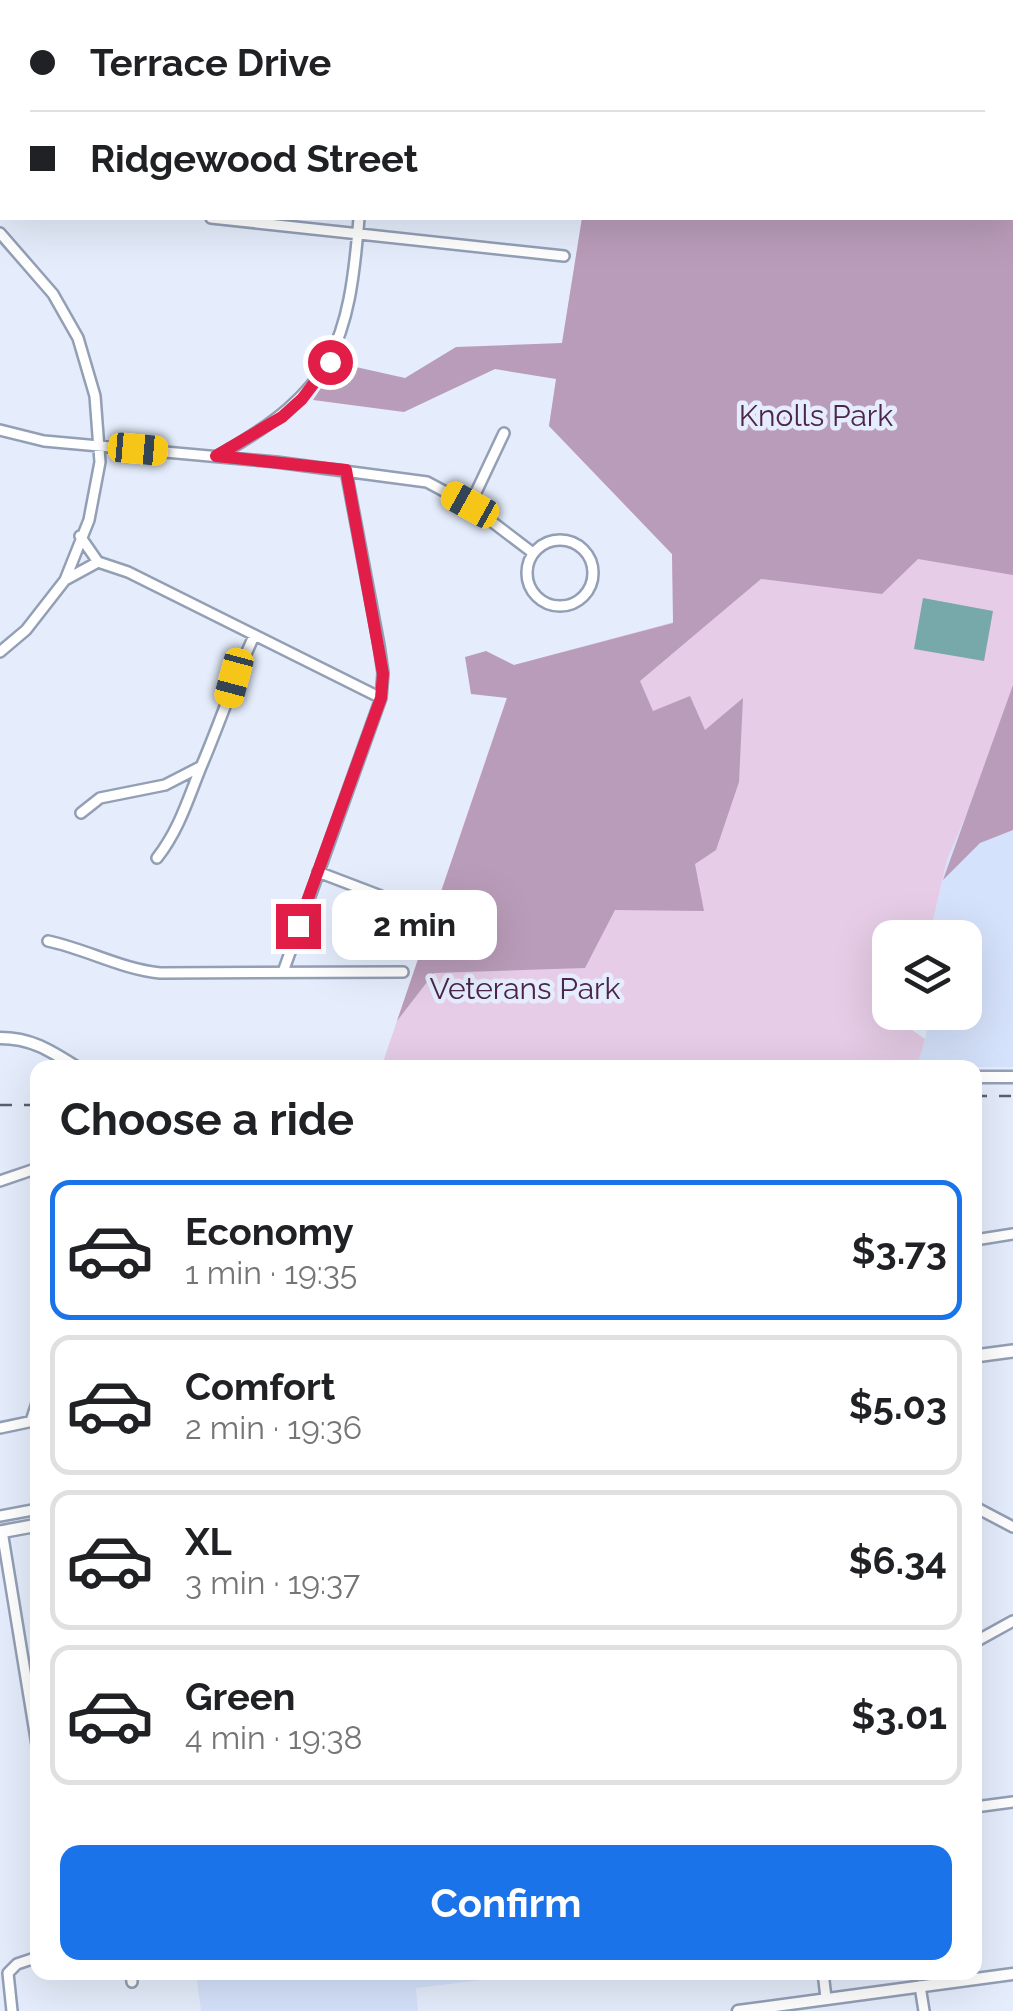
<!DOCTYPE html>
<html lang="en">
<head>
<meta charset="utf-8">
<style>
  body { margin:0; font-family:Raleway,sans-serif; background:#f6f6f6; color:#202124; height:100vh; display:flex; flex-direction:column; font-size:38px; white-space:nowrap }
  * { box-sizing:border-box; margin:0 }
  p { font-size:32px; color:#757577 }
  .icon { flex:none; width:55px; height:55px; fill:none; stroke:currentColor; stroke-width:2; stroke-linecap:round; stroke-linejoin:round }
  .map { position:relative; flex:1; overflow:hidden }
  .panel { position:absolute; left:30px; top:1060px; width:952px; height:920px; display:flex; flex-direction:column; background:#fff; border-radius:20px; box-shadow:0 10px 40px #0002 }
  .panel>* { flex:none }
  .hud { position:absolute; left:0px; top:0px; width:1015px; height:220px; box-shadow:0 10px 40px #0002; display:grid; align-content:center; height:220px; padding:0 30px; background:#fff }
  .tools { position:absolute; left:872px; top:920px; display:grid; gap:20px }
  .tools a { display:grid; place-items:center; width:110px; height:110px; border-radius:20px; background:#fff; box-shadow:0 10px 40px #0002; font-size:50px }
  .end { position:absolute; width:45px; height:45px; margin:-22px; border:12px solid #e11d48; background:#fff; box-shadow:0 0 0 5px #fff }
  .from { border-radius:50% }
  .bubble { position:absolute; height:70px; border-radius:20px; background:#fff; box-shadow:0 10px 40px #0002; font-size:32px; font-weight:700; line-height:70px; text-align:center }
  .car { position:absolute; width:30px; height:60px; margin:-30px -15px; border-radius:12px; box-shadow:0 0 8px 2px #0007; background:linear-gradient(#f5c518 24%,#345 0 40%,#f5c518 0 76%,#345 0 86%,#f5c518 0) }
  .hud b { display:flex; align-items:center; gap:35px; height:95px; font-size:38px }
  .hud b+b { border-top:2px solid #e0e0e0 }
  .hud i { width:25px; height:25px; background:#202124 }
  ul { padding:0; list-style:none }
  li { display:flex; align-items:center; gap:30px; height:140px; margin:0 20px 15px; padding:0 10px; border:5px solid #e0e0e0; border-radius:20px }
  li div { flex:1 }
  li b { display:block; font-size:38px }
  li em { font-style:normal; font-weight:700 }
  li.selected { border-color:#1a73e8 }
  li>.icon { width:90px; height:90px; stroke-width:1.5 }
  h2 { padding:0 30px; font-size:45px; line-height:120px }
  .primary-button { display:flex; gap:20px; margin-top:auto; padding:20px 30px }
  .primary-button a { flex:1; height:115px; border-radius:20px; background:#1a73e8; color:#fff; font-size:40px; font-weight:700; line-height:115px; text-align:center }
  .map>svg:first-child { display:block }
  .built { fill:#d5e2fb }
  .green { fill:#e6cce6 }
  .forest { fill:#b99cb9 }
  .water { fill:#77a8aa }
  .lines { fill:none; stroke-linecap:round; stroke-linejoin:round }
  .minor-casing { stroke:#929fb5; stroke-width:14 }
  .tertiary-casing { stroke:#929fb5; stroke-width:15 }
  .secondary-casing { stroke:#929fb5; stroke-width:16 }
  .minor { stroke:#fff; stroke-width:9 }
  .tertiary { stroke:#fff; stroke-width:10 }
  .secondary { stroke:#fff; stroke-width:11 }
  .rail { stroke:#5b616c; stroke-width:2.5; stroke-dasharray:12 12; stroke-linecap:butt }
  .route { stroke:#e11d48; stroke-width:12 }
  .labels { text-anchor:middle; stroke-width:9; stroke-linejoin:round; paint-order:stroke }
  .park-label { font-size:30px; fill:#4b254c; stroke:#e5edfc }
</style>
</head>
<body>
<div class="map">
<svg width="1013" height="2011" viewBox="0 0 1013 2011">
  <rect width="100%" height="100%" fill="#e5edfc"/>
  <!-- built -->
  <path class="built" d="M1013,707v360h-96l10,-36 -10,-5h-11l3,-13 56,-1v-74l-36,-1 18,-77z
    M196,1973v-1l342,1 -122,15 2,23h-217z"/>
  <!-- green -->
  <path class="green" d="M1013,67v640l-66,153 -18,77 -39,1v74l19,1 -3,13 19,13 -8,28 -536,1 126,-371 7,-32 160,-43 -2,-68 -123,-128 33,-208h430z"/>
  <!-- forest -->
  <path class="forest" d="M618,0h395v575l-95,-16 -36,35 -121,-15 -121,102 13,30 37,-15 15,34 38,-32 -4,84 -23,68 -21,14 9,47 -89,-1 -30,58 -151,5 -37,48 110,-323 -36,-4 -6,-37 21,-6 28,14 159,-42 -1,-69 -123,-128 7,-47 -61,-10 -91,43 -91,-12 25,-37 67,15 51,-31 106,-4 20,-125h430v-216h-395z
    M1013,685v145l-33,13 -37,37z"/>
  <!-- water -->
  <path class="water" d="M923,598l70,13 -9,50 -70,-12z"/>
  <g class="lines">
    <!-- minor casing -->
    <g class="minor-casing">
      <path id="minor" d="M320,0l1,2
        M223,2l3,-2
        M527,2l3,-2
        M0,71h2
        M0,196l2,1
        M211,218l353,38
        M0,233l53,61 25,44 17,58 5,66 -11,58 -24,60 -39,50 -26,22
        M0,430l44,11 232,21 151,20 43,23 63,48
        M219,455c115,-64 130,-111 140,-237
        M470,505l34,-72
        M80,536l18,26 30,10 253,126
        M527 573a33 33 0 1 1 66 0a33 33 0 1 1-66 0Z
        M65,580l33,-18
        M81,813l19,-15 65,-13 35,-18
        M157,858c22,-28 31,-59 44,-91 19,-44 33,-88 53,-131
        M318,872l63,24
        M48,941c38,8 73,28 112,32l243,-1
        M283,972l98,-274 2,-25 -4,-28 -33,-174
        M0,1181l38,-13
        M975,1240l38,-6
        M31,1421l7,-21
        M0,1428l38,-8
        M975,1507l38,20
        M0,1516l38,-7
        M2,1531l36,220
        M975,1642l38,-21
        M975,1807l38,-5
        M131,1972l1,10
        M823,1972l3,26
        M920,1986l4,25
        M12,2011l-4,-38 9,-9 21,-7"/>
    </g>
    <!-- tertiary casing -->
    <g class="tertiary-casing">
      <path id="tertiary" d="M0,1038c32,0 51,13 78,30
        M975,1077h38
        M738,2011l275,-37"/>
    </g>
    <!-- secondary casing -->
    <g class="secondary-casing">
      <path id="secondary" d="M975,1356l38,-5
        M0,1532l38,-7"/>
    </g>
    <!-- minor -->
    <use href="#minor" class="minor"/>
    <!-- tertiary -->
    <use href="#tertiary" class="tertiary"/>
    <!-- secondary -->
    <use href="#secondary" class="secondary"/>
    <!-- rail -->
    <path class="rail" d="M975,1096h38
      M0,1105h38"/>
  </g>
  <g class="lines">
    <!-- route -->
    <path class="route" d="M298,926l83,-228 2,-24 -5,-28 -32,-176 -130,-14 66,-39 20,-18 28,-37"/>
  </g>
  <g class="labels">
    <!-- park labels -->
    <g class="park-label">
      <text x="816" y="426">Knolls Park</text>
      <text x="525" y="999">Veterans Park</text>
    </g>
  </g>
</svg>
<div class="tools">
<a><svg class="icon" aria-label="layers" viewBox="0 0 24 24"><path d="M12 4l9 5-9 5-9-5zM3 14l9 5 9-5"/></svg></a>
</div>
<i class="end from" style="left:330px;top:362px"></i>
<i class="end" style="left:298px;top:926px"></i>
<div class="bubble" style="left:332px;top:890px;width:165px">2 min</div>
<i class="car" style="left:138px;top:449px;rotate:95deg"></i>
<i class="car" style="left:470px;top:505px;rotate:299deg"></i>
<i class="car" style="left:234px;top:678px;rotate:195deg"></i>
<div class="hud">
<b><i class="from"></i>Terrace Drive</b>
<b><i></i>Ridgewood Street</b>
</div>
<section class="panel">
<h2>Choose a ride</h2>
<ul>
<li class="selected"><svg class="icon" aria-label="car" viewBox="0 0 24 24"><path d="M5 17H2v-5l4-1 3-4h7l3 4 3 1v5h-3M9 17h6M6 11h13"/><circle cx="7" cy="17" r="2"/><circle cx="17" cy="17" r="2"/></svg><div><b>Economy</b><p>1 min · 19:35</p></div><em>$3.73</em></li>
<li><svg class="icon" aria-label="car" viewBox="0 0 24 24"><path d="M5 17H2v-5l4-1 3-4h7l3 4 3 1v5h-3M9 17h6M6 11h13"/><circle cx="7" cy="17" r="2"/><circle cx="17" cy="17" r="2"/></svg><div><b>Comfort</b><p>2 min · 19:36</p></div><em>$5.03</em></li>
<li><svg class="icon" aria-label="car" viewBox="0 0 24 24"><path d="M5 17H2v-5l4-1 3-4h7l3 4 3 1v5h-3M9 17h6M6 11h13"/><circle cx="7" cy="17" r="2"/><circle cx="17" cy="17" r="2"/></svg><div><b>XL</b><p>3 min · 19:37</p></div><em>$6.34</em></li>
<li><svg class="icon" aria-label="car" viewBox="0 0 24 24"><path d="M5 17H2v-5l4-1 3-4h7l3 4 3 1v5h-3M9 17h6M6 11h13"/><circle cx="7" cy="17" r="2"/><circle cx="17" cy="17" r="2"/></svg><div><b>Green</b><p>4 min · 19:38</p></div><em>$3.01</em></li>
</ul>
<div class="primary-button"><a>Confirm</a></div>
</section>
</div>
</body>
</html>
